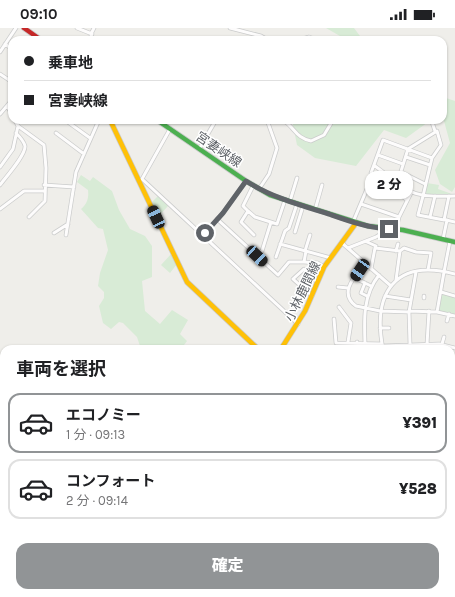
<!DOCTYPE html>
<html lang="ja">
<head>
<meta charset="utf-8">
<style>
  body { margin:0; font-family:Karla,"Noto Sans JP",sans-serif; background:#f2f2f2; color:#202124; height:100vh; display:flex; flex-direction:column; font-size:15px; white-space:nowrap }
  * { box-sizing:border-box; margin:0 }
  p { font-size:13px; color:#757577 }
  .icon { flex:none; width:22px; height:22px; fill:none; stroke:currentColor; stroke-width:2; stroke-linecap:round; stroke-linejoin:round }
  .map { position:relative; flex:1; overflow:hidden }
  .details { position:absolute; left:0px; top:317px; width:455px; height:252px; display:flex; flex-direction:column; background:#fff; border-radius:12px 12px 0 0; box-shadow:0 1px 3px #0004 }
  .details>* { flex:none }
  .hud { position:absolute; left:8px; top:8px; width:439px; height:88px; border-radius:12px; box-shadow:0 1px 3px #0004; display:grid; align-content:center; height:88px; padding:0 16px; background:#fff }
  .end { position:absolute; width:18px; height:18px; margin:-9px; border:5px solid #5f6368; background:#fff; box-shadow:0 0 0 2px #fff }
  .from { border-radius:50% }
  .bubble { position:absolute; height:28px; border-radius:12px; background:#fff; box-shadow:0 1px 3px #0004; font-size:13px; font-weight:800; line-height:28px; text-align:center }
  .car { position:absolute; width:12px; height:24px; margin:-12px -6px; border-radius:5px; box-shadow:0 0 3px 1px #0007; background:linear-gradient(#222 24%,#8ab4d8 0 40%,#222 0 76%,#8ab4d8 0 86%,#222 0) }
  .hud b { display:flex; align-items:center; gap:14px; height:38px; font-size:15px }
  .hud b+b { border-top:1px solid #e0e0e0 }
  .hud i { width:10px; height:10px; background:#202124 }
  ul { padding:0; list-style:none }
  li { display:flex; align-items:center; gap:12px; height:60px; margin:0 8px 6px; padding:0 8px; border:2px solid #e0e0e0; border-radius:12px }
  li div { flex:1 }
  li b { display:block; font-size:15px }
  li em { font-style:normal; font-weight:800 }
  li.selected { border-color:#919496 }
  li>.icon { width:36px; height:36px; stroke-width:1.5 }
  h2 { padding:0 16px; font-size:18px; line-height:48px }
  .action { display:flex; gap:8px; margin-top:auto; padding:8px 16px }
  .action a { flex:1; height:46px; border-radius:12px; background:#919496; color:#fff; font-size:16px; font-weight:800; line-height:46px; text-align:center }
  .status { display:flex; justify-content:space-between; align-items:center; height:28px; padding:0 20px; background:#fff; direction:ltr }
  .status svg { height:11px; fill:currentColor }
  .map>svg:first-child { display:block }
  .green { fill:#d8ebd6 }
  .lines { fill:none; stroke-linecap:round; stroke-linejoin:round }
  .stream { stroke:#bfe0f9; stroke-width:1 }
  .river { stroke:#bfe0f9; stroke-width:5 }
  .street-casing { stroke:#cbcccc; stroke-width:4.5 }
  .fast-casing { stroke:#cacacb; stroke-width:6 }
  .slow-casing { stroke:#cacacb; stroke-width:6 }
  .jam-casing { stroke:#cacacb; stroke-width:6 }
  .street { stroke:#fdfcfc; stroke-width:3 }
  .fast { stroke:#4caf50; stroke-width:4.5 }
  .slow { stroke:#ffc107; stroke-width:4.5 }
  .jam { stroke:#c62828; stroke-width:4.5 }
  .route { stroke:#5f6368; stroke-width:5 }
  .labels { text-anchor:middle; stroke-width:3; stroke-linejoin:round; paint-order:stroke }
  .street-label { font-size:13px; fill:#5f6368; stroke:#fff }
</style>
</head>
<body>
<div class="status"><b>09:10</b><svg viewBox="0 0 49 12"><path d="M0 12V9h3v3zM5 12V6h3v6zM10 12V3h3v9zM15 12V0h3v12zM26 1h20v11H26zM47 4h2v5h-2z"/></svg></div>
<div class="map">
<svg width="455" height="569" viewBox="0 0 455 569">
  <rect width="100%" height="100%" fill="#efeeea"/>
  <!-- green -->
  <path class="green" d="M326,0h28l9,12h-16z
    M443,69l12,4v86l-3,5 -12,-8 -5,-14 15,-27 -6,-22 -13,-1 -25,18 -22,-8 -28,36 -41,-8 -18,-13 -5,-25h151z
    M81,147l9,6 3,-4 19,14 7,19 11,19 15,7 7,10v31l-10,4 3,30 15,13 12,-14 16,10 -8,14 7,7 -6,8h-38l-3,-3 -3,-9 -14,-14 -4,-1 -8,7 -8,-6 -4,-17 5,-8v-6l-6,-6 2,-13 8,-23 -5,-21 -5,-1 -17,-19c6,-5 8,-11 7,-19l-11,-8z
    M427,155l12,2 -1,4 14,5h-27z
    M158,168l10,10 -11,12 -7,-14z
    M172,225l5,11 -7,9 -9,-8z
    M442,264l13,4v19l-16,-4z
    M451,437l4,3v84l-4,1z"/>
  <g class="lines">
    <!-- stream -->
    <path class="stream" d="M451,476l4,1"/>
    <!-- river -->
    <path class="river" d="M0,541l4,6
      M23,565l5,4"/>
    <!-- street casing -->
    <g class="street-casing">
      <path id="street" d="M77,0l15,6 -3,6
        M230,0l31,8 7,4
        M91,6l3,-6
        M299,12l10,-3 8,3
        M5,16l7,5
        M0,24l16,-24
        M0,46l12,8
        M7,78l5,8
        M0,86l12,-14
        M15,92l3,6 26,19 2,23 -1,33 -16,16
        M65,92l25,18
        M283,92c12,8 13,18 28,21l13,-6 9,-15
        M432,94l3,9
        M170,101l-28,50 156,145
        M56,105l28,21
        M199,121l17,-29
        M378,127l25,9
        M406,129l24,8
        M375,138c35,26 34,32 80,30
        M0,139l13,-18 5,-23
        M401,144l24,12
        M372,147l11,6 24,19
        M397,156l11,-35 29,-18 4,14 -9,13 -9,38
        M0,157c5,-7 26,-30 25,-39 -1,-4 -6,-10 -9,-13
        M44,157l30,2
        M259,161l10,-15 8,-26 -10,-28
        M423,168l-5,19 26,5 5,-24
        M290,173l7,-23
        M361,176l38,13
        M0,181l24,-18h20
        M315,182l7,-25
        M248,183l-5,-5 10,-20
        M430,189l5,-21
        M217,191l61,56 11,-13h15
        M446,192l9,2
        M353,194l19,-45 -1,-4 12,-33 49,18
        M396,202l3,-13 12,-24
        M295,204l8,-26
        M54,205l14,-9
        M66,207l10,-63 23,-52
        M254,207l-13,-13 7,-11 7,6 22,7 8,-24
        M202,208l21,-23 23,-32
        M443,211l4,-19
        M367,214l9,4 -1,2
        M342,215l49,43
        M280,216l51,14
        M348,220l28,-11 13,-8
        M305,223l5,-16
        M306,223l-2,11 14,1 6,4
        M396,223l2,-7
        M257,227l5,-4 9,-29
        M276,229l9,-26 4,-3 8,-24
        M365,235c-10,13 -27,30 -9,43l24,5
        M371,241l4,-21 25,3
        M444,244l6,-31
        M355,250l16,8
        M396,252l4,-29 4,-3 12,4 15,1 -3,17
        M365,255l-4,10 6,3
        M338,259l10,1
        M441,264l14,4
        M312,268l-19,-17 11,-10 13,13
        M385,268l26,4
        M424,270v-2
        M339,279l12,16 -3,19
        M380,283l29,1
        M409,283l28,1 18,4
        M437,284l7,-40
        M334,291l2,24 46,1
        M447,293l2,-7
        M380,300h9
        M365,315c-1,-24 -2,-48 14,-68
        M410,316l-1,-32 7,-40
        M427,316l2,-33
        M442,316l2,-7
        M382,318l57,-2 16,4
        M355,321l2,-7
        M383,321c-11,-56 12,-91 72,-75
        M451,341l4,1
        M451,363l4,1
        M451,377l4,1
        M451,392l4,1
        M451,404l4,-4
        M451,413l4,6
        M451,563l4,5"/>
    </g>
    <!-- fast casing -->
    <g class="fast-casing">
      <path id="fast" d="M157,92l89,61 24,14 98,31 35,4 52,12
        M108,569l3,-4"/>
    </g>
    <!-- slow casing -->
    <g class="slow-casing">
      <path id="slow" d="M110,92l77,162 71,67
        M281,321l24,-38 19,-44 32,-44"/>
    </g>
    <!-- jam casing -->
    <g class="jam-casing">
      <path id="jam" d="M24,0l17,12"/>
    </g>
    <!-- street -->
    <use href="#street" class="street"/>
    <!-- fast -->
    <use href="#fast" class="fast"/>
    <!-- slow -->
    <use href="#slow" class="slow"/>
    <!-- jam -->
    <use href="#jam" class="jam"/>
  </g>
  <g class="lines">
    <!-- route -->
    <path class="route" d="M205,205l18,-20 23,-32c25,16 54,24 83,33 20,7 39,14 60,15"/>
  </g>
  <g class="labels">
    <!-- street labels -->
    <g class="street-label">
      <text transform="translate(219 121) rotate(34)" y="5">宮妻峡線</text>
      <text transform="translate(302 263) rotate(-64)" y="5">小林鹿間線</text>
    </g>
  </g>
</svg>
<i class="end from" style="left:205px;top:205px"></i>
<i class="end" style="left:389px;top:201px"></i>
<div class="bubble" style="left:365px;top:143px;width:48px">2 分</div>
<i class="car" style="left:156px;top:189px;rotate:335deg"></i>
<i class="car" style="left:257px;top:228px;rotate:133deg"></i>
<i class="car" style="left:360px;top:242px;rotate:214deg"></i>
<div class="hud">
<b><i class="from"></i>乗車地</b>
<b><i></i>宮妻峡線</b>
</div>
<section class="details">
<h2>車両を選択</h2>
<ul>
<li class="selected"><svg class="icon" aria-label="car" viewBox="0 0 24 24"><path d="M5 17H2v-5l4-1 3-4h7l3 4 3 1v5h-3M9 17h6M6 11h13"/><circle cx="7" cy="17" r="2"/><circle cx="17" cy="17" r="2"/></svg><div><b>エコノミー</b><p>1 分 · 09:13</p></div><em>¥391</em></li>
<li><svg class="icon" aria-label="car" viewBox="0 0 24 24"><path d="M5 17H2v-5l4-1 3-4h7l3 4 3 1v5h-3M9 17h6M6 11h13"/><circle cx="7" cy="17" r="2"/><circle cx="17" cy="17" r="2"/></svg><div><b>コンフォート</b><p>2 分 · 09:14</p></div><em>¥528</em></li>
</ul>
<div class="action"><a>確定</a></div>
</section>
</div>
</body>
</html>
